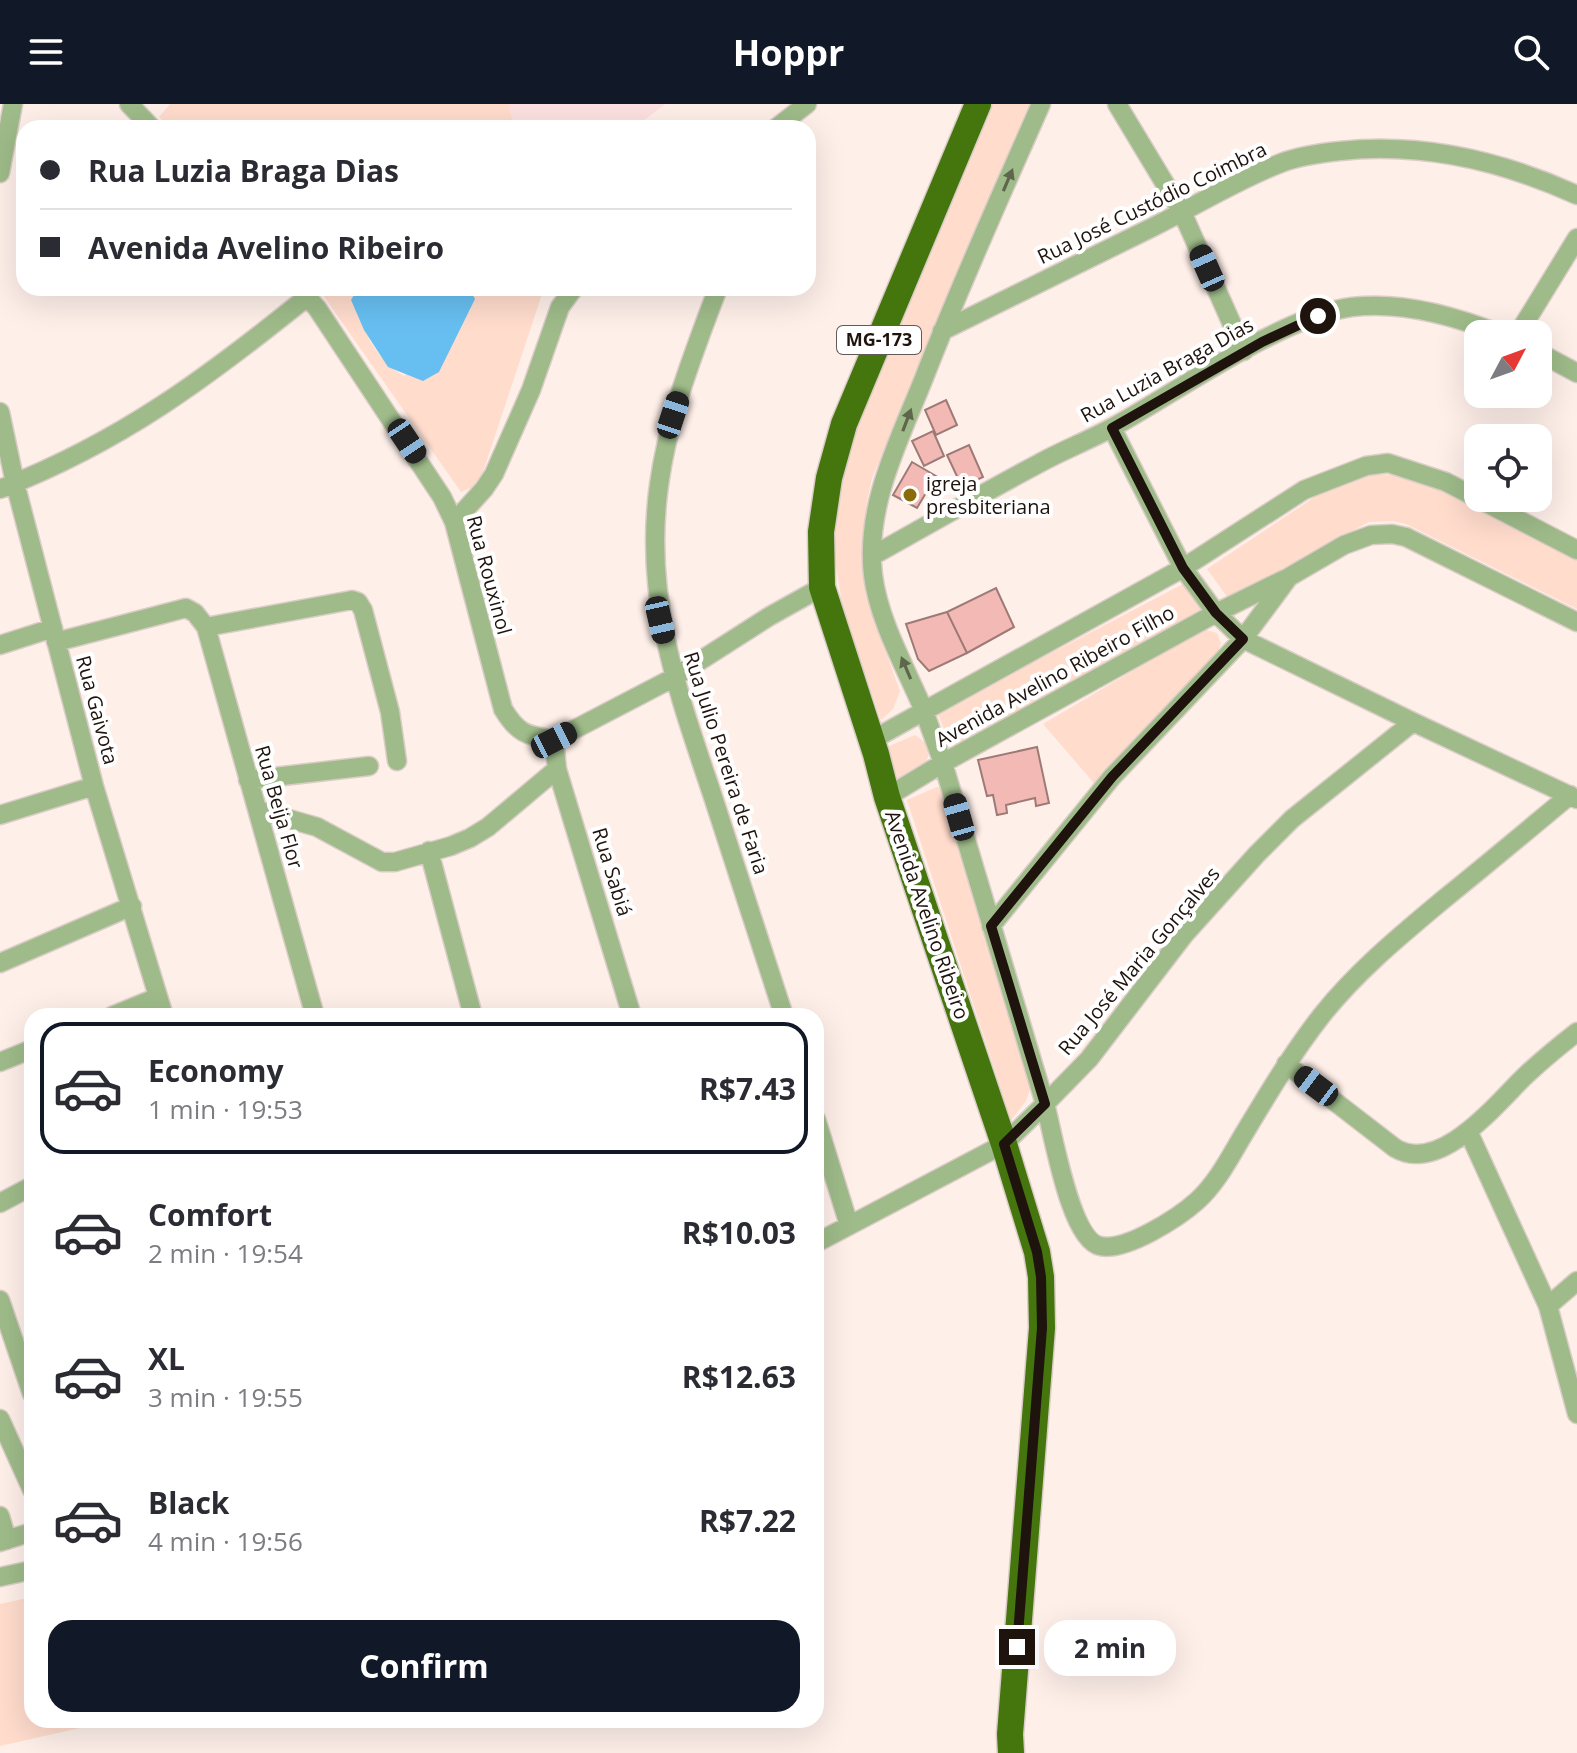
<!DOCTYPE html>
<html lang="en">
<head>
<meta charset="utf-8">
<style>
  body { margin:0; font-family:"Open Sans",sans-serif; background:#f2f2f3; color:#2b2b33; height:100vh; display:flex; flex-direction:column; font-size:30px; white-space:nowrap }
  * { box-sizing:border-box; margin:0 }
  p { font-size:26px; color:#7c7c81 }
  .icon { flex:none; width:44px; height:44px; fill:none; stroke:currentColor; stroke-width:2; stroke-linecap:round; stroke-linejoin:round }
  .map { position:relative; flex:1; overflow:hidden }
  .sheet { position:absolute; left:24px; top:904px; width:800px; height:720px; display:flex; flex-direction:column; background:#fff; border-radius:24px; box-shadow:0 8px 32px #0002 }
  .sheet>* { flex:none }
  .top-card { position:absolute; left:16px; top:16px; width:800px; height:176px; border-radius:24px; box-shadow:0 8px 32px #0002; display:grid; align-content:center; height:176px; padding:0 24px; background:#fff }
  .needle { width:52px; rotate:49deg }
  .tools { position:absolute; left:1464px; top:216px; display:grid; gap:16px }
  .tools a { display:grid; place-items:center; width:88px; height:88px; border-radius:16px; background:#fff; box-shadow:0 8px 32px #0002; font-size:40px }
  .end { position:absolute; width:36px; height:36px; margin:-18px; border:10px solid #1f130e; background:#fff; box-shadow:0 0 0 4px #fff }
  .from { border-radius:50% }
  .bubble { position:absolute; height:56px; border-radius:24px; background:#fff; box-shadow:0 8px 32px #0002; font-size:26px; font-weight:700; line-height:56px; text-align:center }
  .car { position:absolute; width:24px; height:48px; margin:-24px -12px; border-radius:10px; box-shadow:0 0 6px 2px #0007; background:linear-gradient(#222 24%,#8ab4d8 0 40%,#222 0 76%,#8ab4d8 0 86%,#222 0) }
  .top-card b { display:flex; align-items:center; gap:28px; height:76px; font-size:30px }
  .top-card b+b { border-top:2px solid #e1e1e2 }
  .top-card i { width:20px; height:20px; background:#2b2b33 }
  ul { padding:14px 0 0; list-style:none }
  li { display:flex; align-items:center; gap:24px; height:132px; margin:0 16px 12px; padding:0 8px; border:4px solid transparent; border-radius:24px }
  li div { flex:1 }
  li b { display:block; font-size:30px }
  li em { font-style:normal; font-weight:700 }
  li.active { border-color:#111827 }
  li>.icon { width:72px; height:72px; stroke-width:1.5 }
  .cta { display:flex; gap:16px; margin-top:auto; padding:16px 24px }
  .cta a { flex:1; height:92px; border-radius:24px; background:#111827; color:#fff; font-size:32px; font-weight:700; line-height:92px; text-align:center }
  header { display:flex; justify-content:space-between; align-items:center; height:104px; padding:0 24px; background:#111827; color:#fff; font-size:36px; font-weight:700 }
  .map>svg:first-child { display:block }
  .industrial { fill:#fde1e0 }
  .green { fill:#ffdccc }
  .water { fill:#67bff1 }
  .building { fill:#f3bab5; stroke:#9e7a76; stroke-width:2 }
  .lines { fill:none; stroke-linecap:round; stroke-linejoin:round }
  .minor-casing { stroke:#daccc6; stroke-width:21 }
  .highway-casing { stroke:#daccc6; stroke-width:29 }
  .minor { stroke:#9ebb89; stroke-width:18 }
  .highway { stroke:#45750d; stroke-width:26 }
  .oneway { fill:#5e674c }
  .route { stroke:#1f130e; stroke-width:10 }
  .poi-dot { fill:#8a6a09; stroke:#fff; stroke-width:3 }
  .labels { text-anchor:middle; stroke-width:8; stroke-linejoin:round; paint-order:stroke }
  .shield { fill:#fff; stroke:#625a56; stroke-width:2 }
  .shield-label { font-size:18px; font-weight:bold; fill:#1f130e }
  .street-label { font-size:20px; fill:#1f130e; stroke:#fff }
  .poi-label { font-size:20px; fill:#1f130e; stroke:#fff; text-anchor:start }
</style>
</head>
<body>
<header><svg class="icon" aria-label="menu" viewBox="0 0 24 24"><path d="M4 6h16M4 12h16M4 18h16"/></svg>Hoppr<svg class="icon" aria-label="search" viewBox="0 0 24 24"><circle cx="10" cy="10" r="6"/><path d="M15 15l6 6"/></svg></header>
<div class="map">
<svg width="1577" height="1649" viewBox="0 0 1577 1649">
  <rect width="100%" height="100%" fill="#feefe9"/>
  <!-- industrial -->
  <path class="industrial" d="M509,0h156l-31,24h-120z"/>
  <!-- green -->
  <path class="green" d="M170,0h339l5,24h-345l-10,-11z
    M991,0h44l-163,374c-21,89 -1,131 28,213l-7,18 -12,11 -38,-110 -8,-51 1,-51 15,-67z
    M318,184h40l-7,12c13,30 24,60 53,76l71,-77 -6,-11h75l-65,196 -18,8z
    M1369,370l33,1 32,10 143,73v51l-171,-85 -13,-3 -24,1 -141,76 -21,-29 124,-83z
    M1185,479l20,27 -252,140 -16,-37z
    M1203,525l14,4 4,10 -3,9 -124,131 -51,-59z
    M915,631l11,8 3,10 -3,10 -28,17 -11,-33z
    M937,683l6,2 89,294 -6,18 -15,19 -104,-320z
    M32,1493v123h69l1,3 -102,23v-142z"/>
  <!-- water -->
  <path class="water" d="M358,184h111l6,11 -36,73 -16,9 -35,-14 -24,-37 -13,-30z"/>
  <!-- building -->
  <path class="building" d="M946,296l11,25 -21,10 -11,-25z
    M933,327l11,25 -20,10 -12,-25z
    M969,341l14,32 -21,10 -15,-32z
    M912,358l24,14 -19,32 -24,-13z
    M996,484l18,39 -47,26 -20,-41z
    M947,508l20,41 -38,18 -11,-12 -12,-35z
    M1037,643l12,56 -13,3 -1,-8 -29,7 1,8 -10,2 -4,-20 -6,1 -9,-36z"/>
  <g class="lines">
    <!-- minor casing -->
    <g class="minor-casing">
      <path id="minor" d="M129,0l23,24
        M1117,0l65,108 62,139
        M776,24l31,-24
        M0,69l13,-69
        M299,184l18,20 125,189 12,25 49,187c15,25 23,26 51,31
        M718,184c-24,64 -50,129 -59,197 -16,114 19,207 54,312 24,73 48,146 71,219
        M942,227c71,-35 142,-70 213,-105 42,-21 82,-46 126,-63 18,-7 40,-10 59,-12 83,-9 162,10 237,44
        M1518,230l59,-96
        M1538,248l39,21
        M0,308l15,71 79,303 70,230
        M1112,324l71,140 33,45 27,26 170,83 164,77
        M0,385c121,-47 208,-112 307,-192
        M454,418l30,-33 10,-15 37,-84 29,-83 14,-19
        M874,451c54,-30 109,-62 164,-91 25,-14 52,-24 77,-38 64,-35 167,-110 237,-119 49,-6 103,9 148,27
        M206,523l146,-27 6,2 5,8 27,102 7,49
        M56,538l130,-34 9,5 11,14 109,389
        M0,541l53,-17
        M1413,618l-121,97 -35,35 -73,81 -95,124 -44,45 -102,-341 -19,-52 259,-143 121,-78 62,-24 22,-3 58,19 131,68
        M554,636l119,-62 97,-62 52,-29
        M554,636l3,29 75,247
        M872,636l52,-29c-18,-43 -45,-89 -51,-136 -8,-70 26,-134 51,-197 36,-93 77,-183 117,-274
        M248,676l121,-14
        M887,693l56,-34 273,-150 69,-34
        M258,706l59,17 65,35h13l56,-16 19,-8 18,-11 69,-58
        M0,711l94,-29
        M429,747l44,165
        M991,822l121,-149 131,-138 46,-62 55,-32 27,-10 21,-1 14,3 171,85
        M0,859l132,-57
        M112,912l46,-19
        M0,958l32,-13
        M1286,960l109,84c45,27 101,-44 130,-72 17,-16 34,-30 52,-44
        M816,1015l33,106
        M1469,1029l79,173 29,108
        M0,1099l32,-17
        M816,1139l188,-99 41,-40c8,28 25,136 55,142 26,6 79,-29 97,-45 21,-19 34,-46 48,-69 24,-40 48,-80 77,-117 35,-44 79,-80 122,-116 42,-34 84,-69 126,-104
        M0,1196l32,94
        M1548,1202l29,-25
        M0,1315l32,71
        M0,1412l7,24
        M0,1438l32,-10
        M0,1473l32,-7"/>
    </g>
    <!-- highway casing -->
    <g class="highway-casing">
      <path id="highway" d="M978,0l-134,320 -15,54 -8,54 1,55 54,167 11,43 117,347 33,108 4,25 1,51 -32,406 1,19"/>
    </g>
    <!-- minor -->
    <use href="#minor" class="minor"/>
    <!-- highway -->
    <use href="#highway" class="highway"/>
  </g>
  <!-- one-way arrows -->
  <defs><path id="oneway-solid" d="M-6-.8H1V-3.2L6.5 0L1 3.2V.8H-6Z" transform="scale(2)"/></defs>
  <g class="oneway">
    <use href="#oneway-solid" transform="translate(1008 76) rotate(-67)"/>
    <use href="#oneway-solid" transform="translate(907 316) rotate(-69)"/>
    <use href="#oneway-solid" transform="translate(906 564) rotate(-113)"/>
  </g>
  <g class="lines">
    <!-- route -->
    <path class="route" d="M1017,1543l25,-319 -1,-51 -4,-25 -33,-108 41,-40 -54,-178 121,-149 131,-138 -27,-26 -33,-45 -71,-140 150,-86 56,-26"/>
  </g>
  <!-- markers -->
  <circle class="poi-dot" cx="910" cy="391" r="8"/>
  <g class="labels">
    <!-- shield labels -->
    <rect class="shield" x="837" y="222" width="84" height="28" rx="6"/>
    <g class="shield-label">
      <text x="879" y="242">MG-173</text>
    </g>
    <!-- street labels -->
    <g class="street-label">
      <text transform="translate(1152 99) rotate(-26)" y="7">Rua José Custódio Coimbra</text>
      <text transform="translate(1167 266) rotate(-29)" y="7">Rua Luzia Braga Dias</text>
      <text transform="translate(489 471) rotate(75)" y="7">Rua Rouxinol</text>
      <text transform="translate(1055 572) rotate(-29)" y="7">Avenida Avelino Ribeiro Filho</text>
      <text transform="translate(97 606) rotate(75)" y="7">Rua Gaivota</text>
      <text transform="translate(726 659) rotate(72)" y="7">Rua Julio Pereira de Faria</text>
      <text transform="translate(279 703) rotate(74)" y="7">Rua Beija Flor</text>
      <text transform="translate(612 768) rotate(73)" y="7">Rua Sabiá</text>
      <text transform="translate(927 811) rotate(71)" y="7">Avenida Avelino Ribeiro</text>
      <text transform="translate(1139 857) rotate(-50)" y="7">Rua José Maria Gonçalves</text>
    </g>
    <!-- poi labels -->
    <g class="poi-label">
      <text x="926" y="387">igreja<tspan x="926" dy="23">presbiteriana</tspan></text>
    </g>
  </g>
</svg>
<div class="tools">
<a><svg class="needle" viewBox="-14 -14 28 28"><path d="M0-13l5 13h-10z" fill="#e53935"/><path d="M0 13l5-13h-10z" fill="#7c7c81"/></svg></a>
<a><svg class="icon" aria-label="locate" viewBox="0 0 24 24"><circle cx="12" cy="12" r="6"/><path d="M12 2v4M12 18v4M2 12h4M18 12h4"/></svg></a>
</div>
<i class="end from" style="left:1318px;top:212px"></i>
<i class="end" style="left:1017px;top:1543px"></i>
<div class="bubble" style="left:1044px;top:1516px;width:132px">2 min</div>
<i class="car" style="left:1207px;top:164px;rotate:336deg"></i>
<i class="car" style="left:673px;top:311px;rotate:18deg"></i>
<i class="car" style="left:407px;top:337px;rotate:146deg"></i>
<i class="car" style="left:660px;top:516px;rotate:167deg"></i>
<i class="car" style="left:554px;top:636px;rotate:63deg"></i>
<i class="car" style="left:959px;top:713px;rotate:344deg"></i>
<i class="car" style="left:1316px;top:982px;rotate:307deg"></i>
<div class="top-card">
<b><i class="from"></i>Rua Luzia Braga Dias</b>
<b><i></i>Avenida Avelino Ribeiro</b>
</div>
<section class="sheet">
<ul>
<li class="active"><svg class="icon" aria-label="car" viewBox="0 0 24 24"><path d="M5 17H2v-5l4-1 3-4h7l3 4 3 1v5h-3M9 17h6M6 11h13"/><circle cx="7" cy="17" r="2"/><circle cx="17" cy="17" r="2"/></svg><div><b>Economy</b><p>1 min · 19:53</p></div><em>R$7.43</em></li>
<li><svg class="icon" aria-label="car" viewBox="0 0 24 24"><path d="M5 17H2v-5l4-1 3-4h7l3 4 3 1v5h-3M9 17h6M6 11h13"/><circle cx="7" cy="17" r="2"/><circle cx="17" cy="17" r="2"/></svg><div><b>Comfort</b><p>2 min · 19:54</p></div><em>R$10.03</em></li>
<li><svg class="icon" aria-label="car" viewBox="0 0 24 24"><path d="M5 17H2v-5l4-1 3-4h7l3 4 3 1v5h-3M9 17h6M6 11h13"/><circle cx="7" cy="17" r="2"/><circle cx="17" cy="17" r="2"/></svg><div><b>XL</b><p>3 min · 19:55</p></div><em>R$12.63</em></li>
<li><svg class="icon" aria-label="car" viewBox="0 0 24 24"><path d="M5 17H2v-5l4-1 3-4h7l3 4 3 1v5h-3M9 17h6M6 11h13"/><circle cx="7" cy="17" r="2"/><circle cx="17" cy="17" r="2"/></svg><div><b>Black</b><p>4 min · 19:56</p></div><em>R$7.22</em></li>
</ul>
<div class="cta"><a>Confirm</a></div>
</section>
</div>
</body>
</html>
